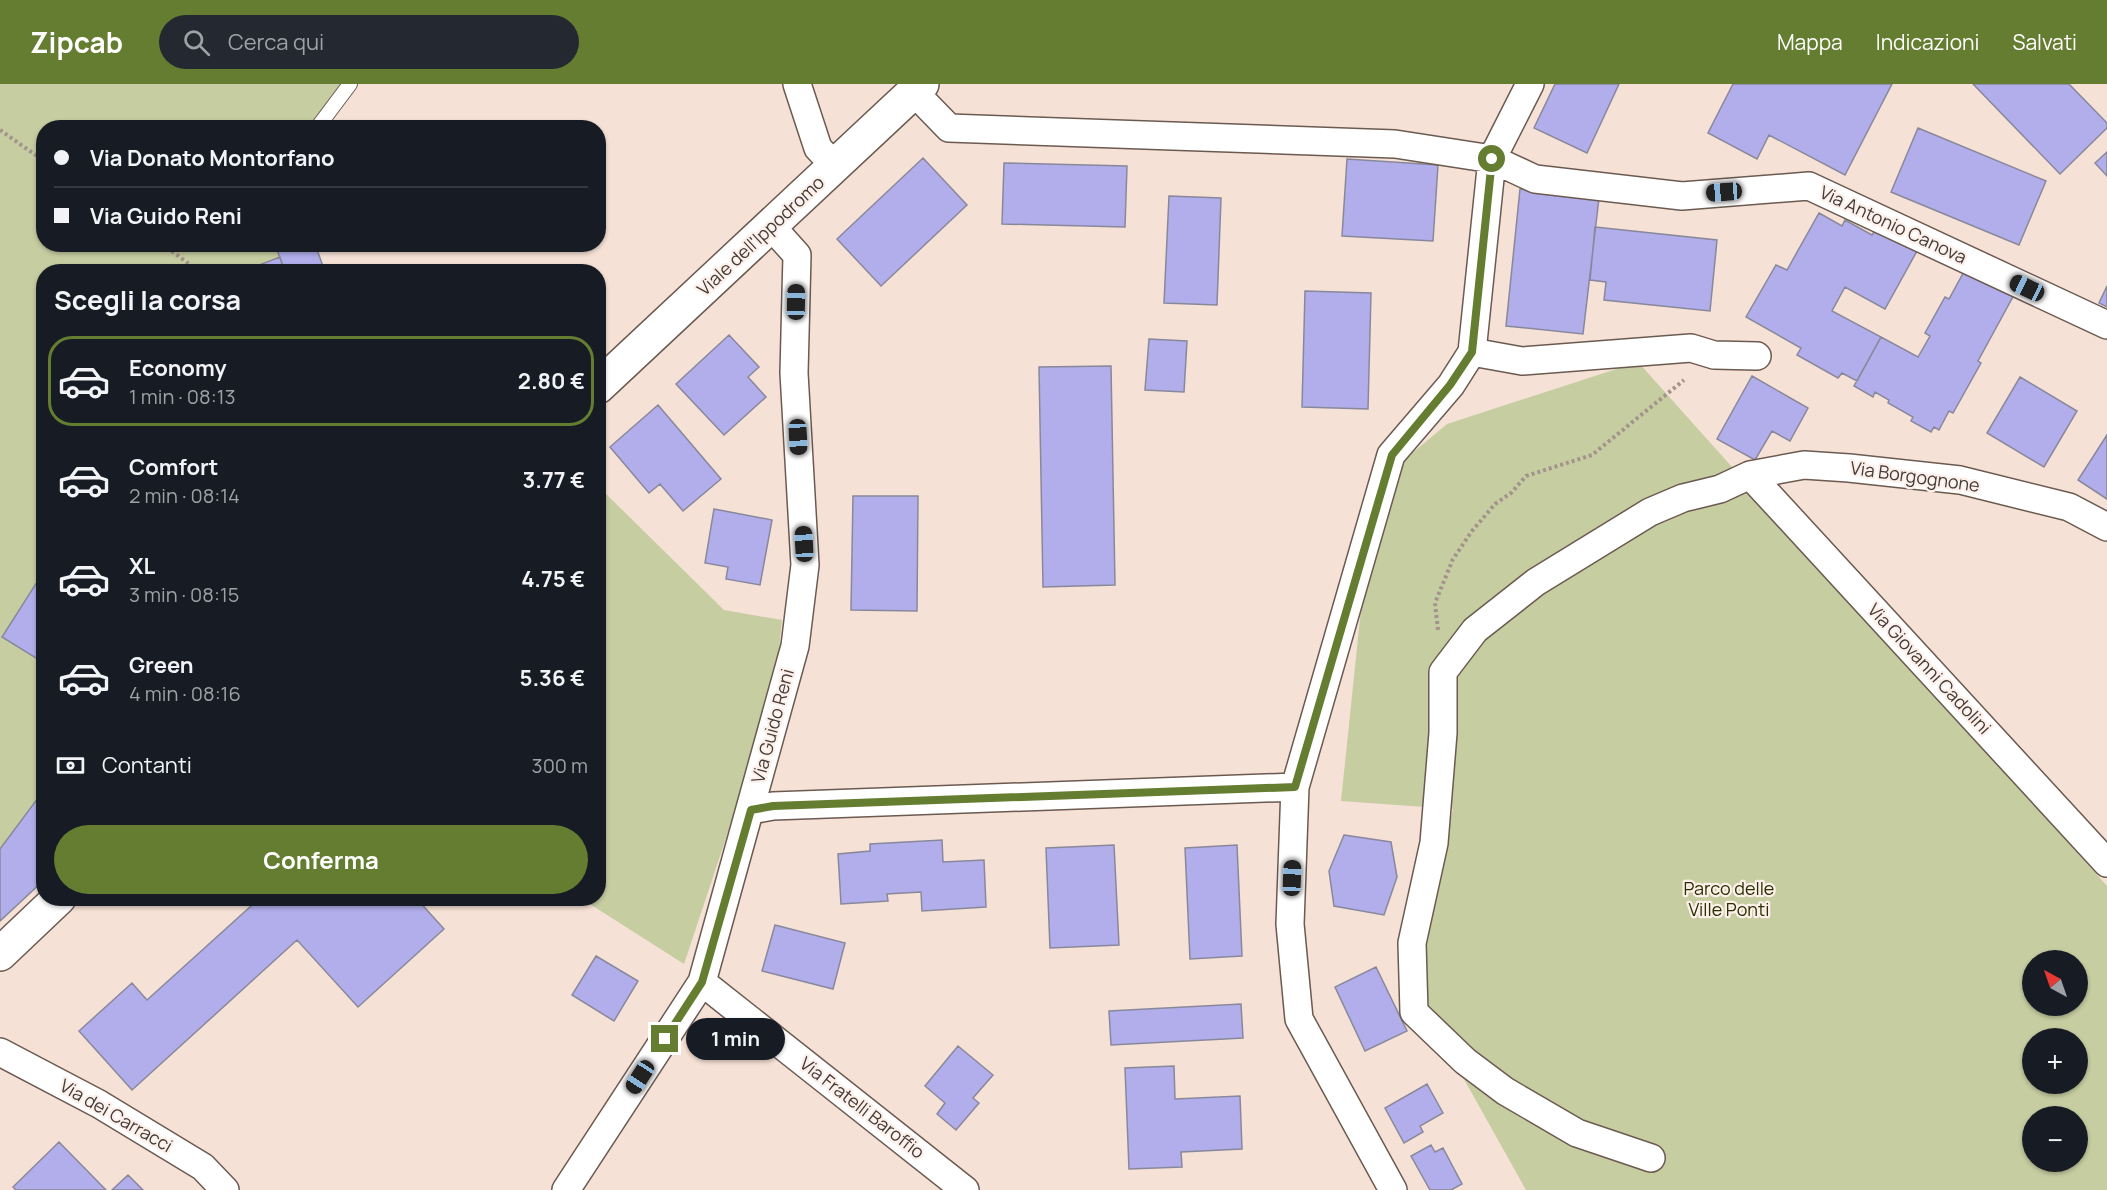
<!DOCTYPE html>
<html lang="it">
<head>
<meta charset="utf-8">
<style>
  body { margin:0; font-family:Manrope,sans-serif; background:#242831; color:#f1f3f6; height:100vh; display:flex; flex-direction:column; font-size:22px; white-space:nowrap }
  * { box-sizing:border-box; margin:0 }
  p { font-size:20px; color:#9ea1a6 }
  .icon { flex:none; width:33px; height:33px; fill:none; stroke:currentColor; stroke-width:2; stroke-linecap:round; stroke-linejoin:round }
  .map { position:relative; flex:1; overflow:hidden }
  .drawer { position:absolute; left:36px; top:180px; width:570px; height:642px; display:flex; flex-direction:column; background:#171b24; border-radius:24px; box-shadow:0 2px 4px #0004 }
  .drawer>* { flex:none }
  .guide { position:absolute; left:36px; top:36px; width:570px; height:132px; border-radius:24px; box-shadow:0 2px 4px #0004; display:grid; align-content:center; height:132px; padding:0 18px; background:#171b24 }
  .needle { width:39px; rotate:320deg }
  .controls { position:absolute; left:2022px; top:866px; display:grid; gap:12px }
  .controls a { display:grid; place-items:center; width:66px; height:66px; border-radius:50%; background:#171b24; box-shadow:0 2px 4px #0004; font-size:30px }
  .end { position:absolute; width:27px; height:27px; margin:-14px; border:8px solid #647d30; background:#fff; box-shadow:0 0 0 3px #fff }
  .from { border-radius:50% }
  .bubble { position:absolute; height:42px; border-radius:21px; background:#171b24; box-shadow:0 2px 4px #0004; font-size:20px; font-weight:700; line-height:42px; text-align:center }
  .car { position:absolute; width:18px; height:36px; margin:-18px -9px; border-radius:8px; box-shadow:0 0 4px 2px #0007; background:linear-gradient(#222 24%,#8ab4d8 0 40%,#222 0 76%,#8ab4d8 0 86%,#222 0) }
  .guide b { display:flex; align-items:center; gap:21px; height:57px; font-size:22px }
  .guide b+b { border-top:2px solid #363941 }
  .guide i { width:15px; height:15px; background:#f1f3f6 }
  ul { padding:0; list-style:none }
  li { display:flex; align-items:center; gap:18px; height:90px; margin:0 12px 9px; padding:0 6px; border:3px solid transparent; border-radius:24px }
  li div { flex:1 }
  li b { display:block; font-size:22px }
  li em { font-style:normal; font-weight:700 }
  li.current { border-color:#647d30 }
  li>.icon { width:54px; height:54px; stroke-width:1.5 }
  h2 { padding:0 18px; font-size:27px; line-height:72px }
  .pay { display:flex; align-items:center; gap:15px; height:66px; padding:0 18px; font-size:22px }
  .pay p { margin-inline-start:auto }
  .button { display:flex; gap:12px; margin-top:auto; padding:12px 18px }
  .button a { flex:1; height:69px; border-radius:36px; background:#647d30; color:#fff; font-size:24px; font-weight:700; line-height:69px; text-align:center }
  header { display:flex; align-items:center; gap:36px; box-sizing:border-box; height:84px; padding:0 30px; background:#647d30; color:#fff }
  header strong { font-size:28px }
  nav { display:flex; gap:33px; margin-inline-start:auto; font-size:21px }
  .search { width:420px; height:54px; background:#242831; display:flex; align-items:center; gap:15px; box-sizing:border-box; padding:0 21px; border-radius:33px; color:#9ea1a6; font-size:22px }
  .map>svg:first-child { display:block }
  .green { fill:#c6cda1; fill-rule:evenodd }
  .building { fill:#b1aeeb; stroke:#89889b; stroke-width:1.5 }
  .lines { fill:none; stroke-linecap:round; stroke-linejoin:round }
  .lane-casing { stroke:#6b5a50; stroke-width:16 }
  .street-casing { stroke:#6b5a50; stroke-width:30 }
  .secondary-casing { stroke:#6b5a50; stroke-width:36 }
  .path { stroke:#a2948c; stroke-width:4; stroke-dasharray:3 3; stroke-linecap:butt }
  .lane { stroke:#fff; stroke-width:14 }
  .street { stroke:#fff; stroke-width:27 }
  .secondary { stroke:#fff; stroke-width:33 }
  .route { stroke:#647d30; stroke-width:8 }
  .labels { text-anchor:middle; stroke-width:4.5; stroke-linejoin:round; paint-order:stroke }
  .street-label { font-size:18px; fill:#433b37; stroke:#fdf0ea }
  .park-label { font-size:18px; fill:#2a2f00; stroke:#fdf0ea }
</style>
</head>
<body>
<header>
<strong>Zipcab</strong>
<div class="search"><svg class="icon" aria-label="search" viewBox="0 0 24 24"><circle cx="10" cy="10" r="6"/><path d="M15 15l6 6"/></svg>Cerca qui</div>
<nav><a>Mappa</a><a>Indicazioni</a><a>Salvati</a></nav>
</header>
<div class="map">
<svg width="2107" height="1106" viewBox="0 0 2107 1106">
  <rect width="100%" height="100%" fill="#f6e1d6"/>
  <!-- green -->
  <path class="green" d="M0,0h340l-31,43 -265,1v116l271,1 10,26 -281,1 -1,610 -43,40z
    M1638,278l469,524v304h-581l-113,-202 40,-179 -112,-8 33,-316 73,-61zM2032,876h46v45h-46zM2032,954h46v45h-46zM2032,1032h46v45h-46z
    M599,403l125,123 58,10 -5,48 -44,149 -49,147 -102,-65 16,-1z"/>
  <!-- building -->
  <path class="building" d="M1555,0h64l-32,69 -53,-25z
    M1733,0h159l-47,91 -76,-40 -12,24 -49,-26z
    M1973,0h96l38,39v5l-47,46z
    M1918,44l128,53 -27,64 -128,-53z
    M2107,68v24l-12,-13z
    M923,74l44,47 -86,81 -44,-47z
    M1347,75l91,6 -5,76 -91,-5z
    M1004,79l123,3 -2,61 -123,-3z
    M1520,105l79,9 -16,136 -77,-8z
    M1169,112l52,2 -4,107 -53,-2z
    M1819,129l23,13 3,-6 27,15 4,-6 41,22 -32,58 -40,-22 -13,24 49,26 -24,44 -15,-8 -4,5 -41,-23 4,-7 -55,-31 30,-52 11,5z
    M1595,143l122,13 -7,71 -106,-11 2,-18 -16,-2z
    M275,160h40l10,28h-40z
    M280,173l5,15h-44z
    M1967,182l48,27 -37,68 3,2 -28,50 -4,-2 -10,19 -5,-3 -3,5 -20,-11 2,-4 -25,-14 1,-3 -14,-8 -2,5 -19,-11 27,-49 37,20 12,-21 -5,-3 20,-36 4,2z
    M2107,202v21l-8,-4z
    M1305,207l66,2 -3,116 -66,-2z
    M729,251l30,32 -11,10 18,20 -42,38 -48,-51z
    M1149,255l38,2 -3,51 -39,-2z
    M1111,282l4,219 -72,2 -4,-220z
    M1752,292l56,32 -18,33 -18,-10 -17,29 -38,-21z
    M2020,293l57,34 -33,56 -57,-34z
    M658,321l63,74 -38,32 -23,-27 -11,9 -39,-46z
    M2107,351v64l-29,-19z
    M853,412h65l-1,115 -66,-1z
    M714,425l58,11 -12,65 -34,-6 2,-12 -23,-4z
    M44,487v92l-42,-26z
    M44,706v90l-44,41v-72z
    M1344,751l47,7 6,35 -13,38 -50,-9 -5,-35z
    M942,756l1,22 41,-2 2,47 -64,4 -1,-19 -34,2 1,7 -47,3 -3,-50 32,-3v-7z
    M1114,761l5,100 -69,3 -4,-100z
    M1237,761l5,111 -52,3 -5,-111z
    M260,814h156l28,31 -86,78 -61,-67 -165,150 -53,-59 53,-48 15,17z
    M775,841l70,18 -12,46 -71,-18z
    M596,872l42,25 -24,40 -42,-26z
    M1376,883l31,64 -42,20 -30,-64z
    M1241,920l2,34 -132,7 -2,-34z
    M958,962l35,29 -20,23 6,5 -23,27 -19,-16 8,-11 -20,-17z
    M1174,982l1,33 65,-3 2,53 -61,3 1,15 -53,2 -4,-101z
    M1427,1000l16,29 -23,13 3,6 -19,11 -19,-35z
    M59,1058l47,48h-90l-3,-3z
    M1431,1061l4,7 8,-4 19,36 -11,6h-21l-19,-34z
    M128,1091l15,15h-31z"/>
  <g class="lines">
    <!-- lane casing -->
    <g class="lane-casing">
      <path id="lane" d="M317,44l33,-44"/>
    </g>
    <!-- street casing -->
    <g class="street-casing">
      <path id="street" d="M797,0l21,64 17,18
        M914,8l35,36 446,16 97,15 43,20 147,17 127,-10 298,139
        M1472,268l50,9 169,-13 23,7 43,1
        M1750,391l357,388
        M751,726l22,-4 522,-19
        M702,898l263,208
        M0,968l99,52 104,63 22,23
        M1651,1074l-74,-25 -72,-42 -40,-30 -51,-49 -2,-69 22,-100 9,-110v-61l32,-42 61,-48 114,-70 33,-14 37,-9 30,-14 54,-10 45,3 111,12 109,27 38,20
        M566,1106l136,-208 93,-336 10,-81 -11,-192 3,-118 -26,-29
        M1393,1106l-94,-171 -9,-95 5,-137 96,-332 60,-70 21,-33 20,-193 38,-75"/>
    </g>
    <!-- secondary casing -->
    <g class="secondary-casing">
      <path id="secondary" d="M598,303l324,-303
        M0,870l59,-56"/>
    </g>
    <!-- path -->
    <path class="path" d="M0,46l44,31
      M162,160l38,28
      M1438,546l-3,-27 18,-44 19,-28 23,-27 16,-11 15,-17 66,-21 92,-75"/>
    <!-- lane -->
    <use href="#lane" class="lane"/>
    <!-- street -->
    <use href="#street" class="street"/>
    <!-- secondary -->
    <use href="#secondary" class="secondary"/>
  </g>
  <g class="lines">
    <!-- route -->
    <path class="route" d="M665,955l37,-57 49,-172 22,-4 522,-19 97,-332 58,-70 22,-33 20,-193"/>
  </g>
  <g class="labels">
    <!-- street labels -->
    <g class="street-label">
      <text transform="translate(1893 141) rotate(25)" y="6">Via Antonio Canova</text>
      <text transform="translate(761 152) rotate(-43)" y="6">Viale dell'Ippodromo</text>
      <text transform="translate(1915 393) rotate(8)" y="6">Via Borgognone</text>
      <text transform="translate(1929 585) rotate(47)" y="6">Via Giovanni Cadolini</text>
      <text transform="translate(773 642) rotate(-75)" y="6">Via Guido Reni</text>
      <text transform="translate(862 1024) rotate(38)" y="6">Via Fratelli Baroffio</text>
      <text transform="translate(116 1032) rotate(30)" y="6">Via dei Carracci</text>
    </g>
    <!-- park labels -->
    <g class="park-label">
      <text x="1729" y="811">Parco delle<tspan x="1729" dy="21">Ville Ponti</tspan></text>
    </g>
  </g>
</svg>
<div class="controls">
<a><svg class="needle" viewBox="-14 -14 28 28"><path d="M0-13l5 13h-10z" fill="#e53935"/><path d="M0 13l5-13h-10z" fill="#9ea1a6"/></svg></a>
<a>+</a>
<a>−</a>
</div>
<i class="end from" style="left:1492px;top:75px"></i>
<i class="end" style="left:665px;top:955px"></i>
<div class="bubble" style="left:686px;top:934px;width:99px">1 min</div>
<i class="car" style="left:1724px;top:108px;rotate:266deg"></i>
<i class="car" style="left:2027px;top:204px;rotate:295deg"></i>
<i class="car" style="left:796px;top:218px;rotate:1deg"></i>
<i class="car" style="left:798px;top:353px;rotate:177deg"></i>
<i class="car" style="left:804px;top:460px;rotate:357deg"></i>
<i class="car" style="left:1292px;top:794px;rotate:2deg"></i>
<i class="car" style="left:640px;top:993px;rotate:213deg"></i>
<div class="guide">
<b><i class="from"></i>Via Donato Montorfano</b>
<b><i></i>Via Guido Reni</b>
</div>
<section class="drawer">
<h2>Scegli la corsa</h2>
<ul>
<li class="current"><svg class="icon" aria-label="car" viewBox="0 0 24 24"><path d="M5 17H2v-5l4-1 3-4h7l3 4 3 1v5h-3M9 17h6M6 11h13"/><circle cx="7" cy="17" r="2"/><circle cx="17" cy="17" r="2"/></svg><div><b>Economy</b><p>1 min · 08:13</p></div><em>2.80 €</em></li>
<li><svg class="icon" aria-label="car" viewBox="0 0 24 24"><path d="M5 17H2v-5l4-1 3-4h7l3 4 3 1v5h-3M9 17h6M6 11h13"/><circle cx="7" cy="17" r="2"/><circle cx="17" cy="17" r="2"/></svg><div><b>Comfort</b><p>2 min · 08:14</p></div><em>3.77 €</em></li>
<li><svg class="icon" aria-label="car" viewBox="0 0 24 24"><path d="M5 17H2v-5l4-1 3-4h7l3 4 3 1v5h-3M9 17h6M6 11h13"/><circle cx="7" cy="17" r="2"/><circle cx="17" cy="17" r="2"/></svg><div><b>XL</b><p>3 min · 08:15</p></div><em>4.75 €</em></li>
<li><svg class="icon" aria-label="car" viewBox="0 0 24 24"><path d="M5 17H2v-5l4-1 3-4h7l3 4 3 1v5h-3M9 17h6M6 11h13"/><circle cx="7" cy="17" r="2"/><circle cx="17" cy="17" r="2"/></svg><div><b>Green</b><p>4 min · 08:16</p></div><em>5.36 €</em></li>
</ul>
<div class="pay"><svg class="icon" aria-label="cash" viewBox="0 0 24 24"><path d="M3 7h18v10H3z"/><circle cx="12" cy="12" r="2"/></svg>Contanti<p>300 m</p></div>
<div class="button"><a>Conferma</a></div>
</section>
</div>
</body>
</html>
